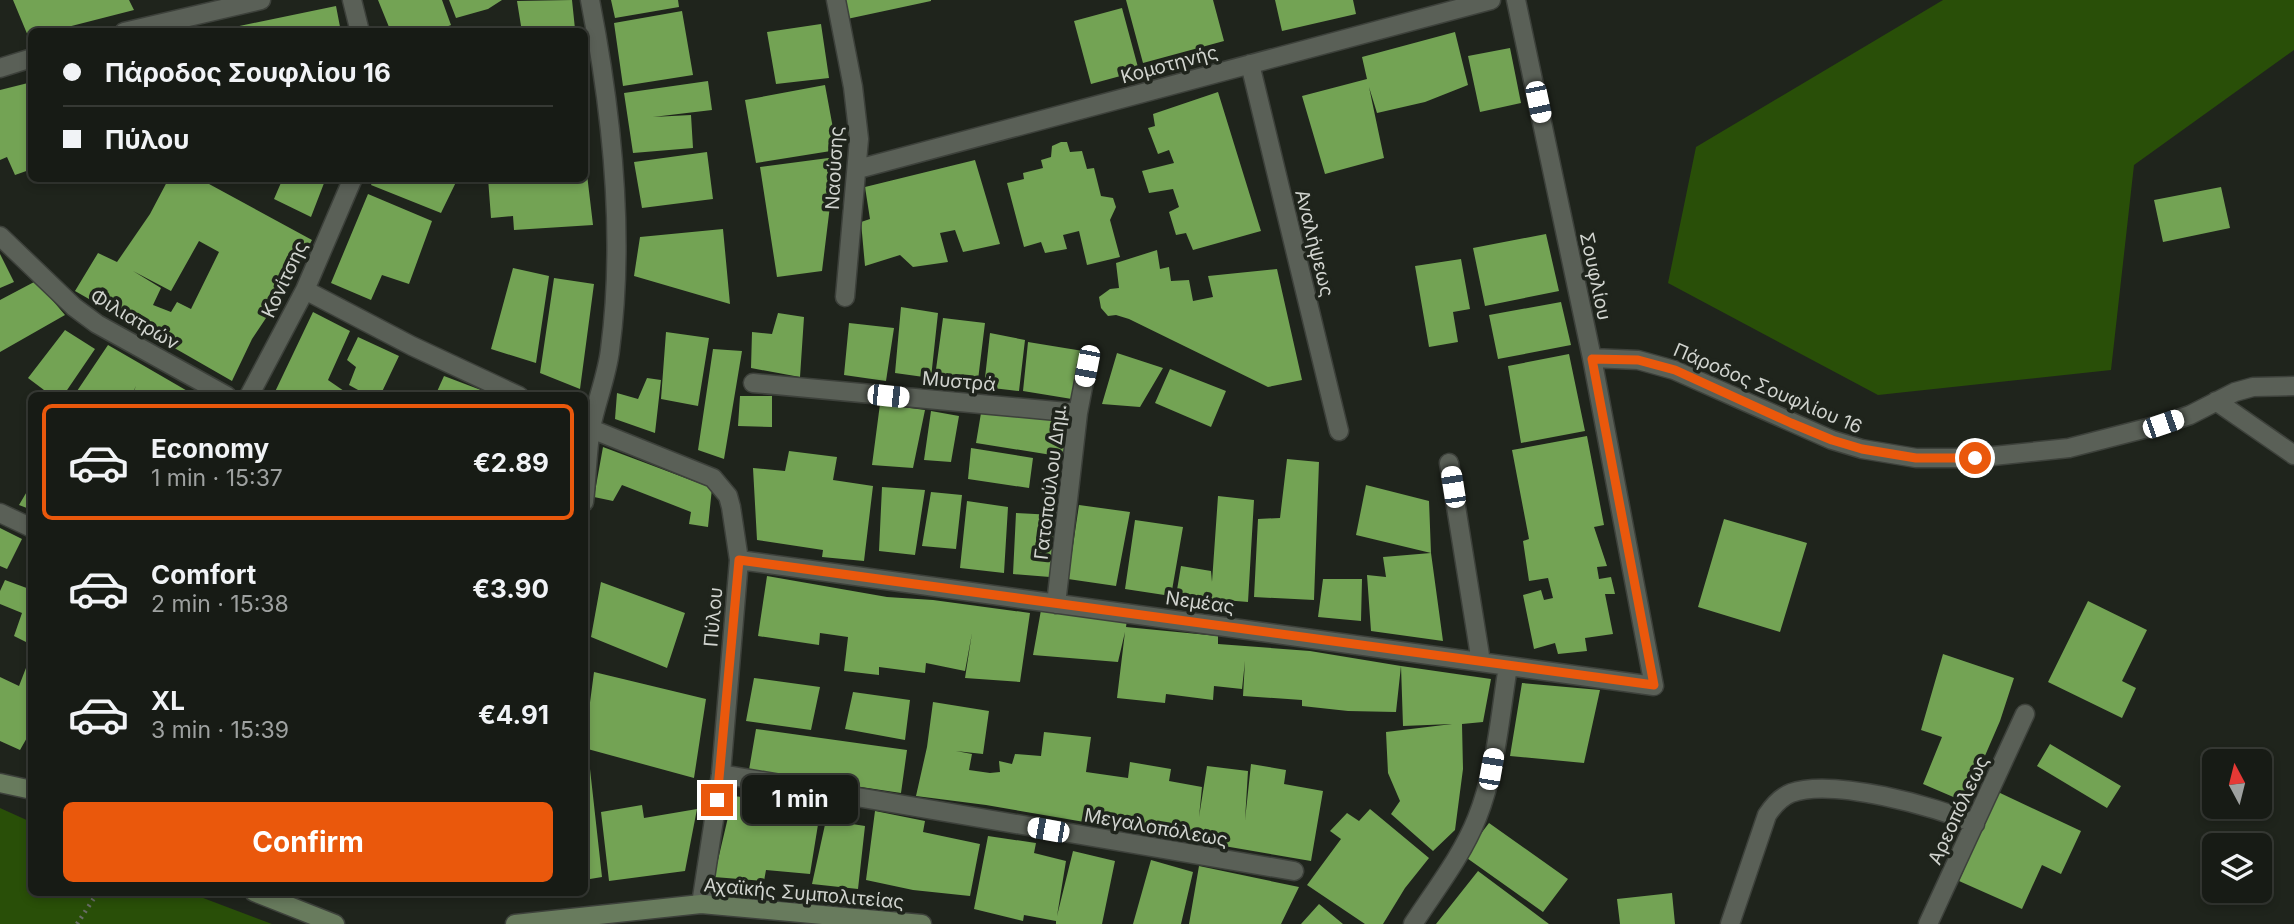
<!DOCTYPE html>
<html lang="en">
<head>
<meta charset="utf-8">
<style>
  body { margin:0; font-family:Inter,sans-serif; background:#242822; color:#f1f3f6; height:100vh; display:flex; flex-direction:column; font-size:26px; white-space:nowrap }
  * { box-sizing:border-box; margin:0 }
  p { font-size:23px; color:#9ea1a0 }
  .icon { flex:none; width:38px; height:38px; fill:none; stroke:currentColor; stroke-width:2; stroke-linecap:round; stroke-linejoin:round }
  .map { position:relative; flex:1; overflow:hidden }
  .panel { position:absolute; left:28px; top:392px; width:560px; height:504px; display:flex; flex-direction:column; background:#171b15; border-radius:10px; box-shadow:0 4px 10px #0003,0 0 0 2px #363934 }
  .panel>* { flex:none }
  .hud { position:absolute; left:28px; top:28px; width:560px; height:154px; border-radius:10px; box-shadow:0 4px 10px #0003,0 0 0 2px #363934; display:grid; align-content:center; height:154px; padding:0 35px; background:#171b15 }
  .needle { width:46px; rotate:353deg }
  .controls { position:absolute; left:2202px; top:749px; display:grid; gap:14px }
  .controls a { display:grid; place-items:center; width:70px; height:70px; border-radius:10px; background:#171b15; box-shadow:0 4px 10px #0003,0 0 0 2px #363934; font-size:35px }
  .end { position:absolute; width:32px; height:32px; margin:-16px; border:9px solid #ea580c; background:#fff; box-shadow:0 0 0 4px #fff }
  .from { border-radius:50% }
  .bubble { position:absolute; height:49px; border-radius:10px; background:#171b15; box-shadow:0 4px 10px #0003,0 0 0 2px #363934; font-size:23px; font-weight:700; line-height:49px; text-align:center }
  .car { position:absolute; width:21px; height:42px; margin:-21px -10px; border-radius:9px; box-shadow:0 0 5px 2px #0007; background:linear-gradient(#fff 24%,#345 0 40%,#fff 0 76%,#345 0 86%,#fff 0) }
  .hud b { display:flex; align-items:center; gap:24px; height:66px; font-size:26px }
  .hud b+b { border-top:2px solid #363934 }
  .hud i { width:18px; height:18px; background:#f1f3f6 }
  ul { padding:12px 0 0; list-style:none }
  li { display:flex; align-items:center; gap:21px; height:116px; margin:0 14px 10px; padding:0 21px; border:4px solid transparent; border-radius:10px }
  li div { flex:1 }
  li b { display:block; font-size:26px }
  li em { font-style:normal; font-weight:700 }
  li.active { border-color:#ea580c }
  li>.icon { width:63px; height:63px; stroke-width:1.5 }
  .button { display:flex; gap:14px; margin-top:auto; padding:14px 35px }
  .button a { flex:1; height:80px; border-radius:10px; background:#ea580c; color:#fff; font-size:28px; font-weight:700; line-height:80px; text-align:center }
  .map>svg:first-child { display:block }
  .green { fill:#294f08 }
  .building { fill:#73a354; fill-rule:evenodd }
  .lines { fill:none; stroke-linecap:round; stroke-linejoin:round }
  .street-casing { stroke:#3d413b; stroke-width:21 }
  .secondary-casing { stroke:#3d413b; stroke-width:21 }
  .path { stroke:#686d66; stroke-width:4.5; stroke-dasharray:2 5; stroke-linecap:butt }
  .street { stroke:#5a6057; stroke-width:18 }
  .secondary { stroke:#687b5d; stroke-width:18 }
  .route { stroke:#ea580c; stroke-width:9 }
  .labels { text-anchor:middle; stroke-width:7; stroke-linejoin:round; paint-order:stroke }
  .street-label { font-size:19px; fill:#d1d4cf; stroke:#1f241c }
</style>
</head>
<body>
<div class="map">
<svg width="2294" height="924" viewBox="0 0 2294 924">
  <rect width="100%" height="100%" fill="#1f241c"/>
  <!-- green -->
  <path class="green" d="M1943,0h351v50l-160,115 -23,205 -233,25 -210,-112 28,-136z
    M0,808l31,14 1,70 158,1 82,31h-272z"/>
  <!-- building -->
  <path class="building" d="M13,0h116l5,10 -86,22h-16v4h-4z
    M378,0h64l9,25 -18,7h-42z
    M449,0h53l-14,9 -32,9z
    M572,0l3,29 -53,3 -5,-31z
    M611,0h67l1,7 -64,11z
    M843,0h88v1l-84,18z
    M1126,0h87l11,41 -81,22z
    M1275,0h78l3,14 -74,17z
    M336,6l5,26h-124l8,-3z
    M1122,8l17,63 -48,13 -17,-63z
    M682,11l11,64 -70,11 -9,-63z
    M821,24l8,54 -53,6 -9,-52z
    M1455,32l13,53 -43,17 -48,11 -8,-26 15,71 -59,16 -23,-78 65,-17 -5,-22z
    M1510,48l11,55 -41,9 -12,-56z
    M708,81l4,29 -59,7 38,-2 2,33 -60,5 -9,-60z
    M32,82v87l-17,6 -8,-18 -7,3v-70z
    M825,85l12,65 -81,13 -11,-63z
    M1218,92l43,139 -68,19 -7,-17 -10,2 -7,-23 10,-5 -6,-18 -24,4 -7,-22 32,-8 -5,-13 -11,4 -10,-26 7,-2 -2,-12z
    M1061,142h6l3,10 12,-1 5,18 7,-1 7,28 12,2 3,9 -6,13 10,37 -33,8 -8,-34 -16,4 4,14 -22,4 -4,-11 -17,5 -17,-64 17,-4 -1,-6 20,-5 -2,-8 10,-3 1,-11z
    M584,149l9,76 -79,5 -1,-14 -22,2 -3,-40h96z
    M707,152l6,47 -71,9 -8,-46z
    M836,157l-14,114 -45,6 -17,-110z
    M975,160l25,84 -37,8 -8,-22 -15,3 8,29 -35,5 -13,-12 -35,11 -4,-44 9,-3 -5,-32z
    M169,178h29l114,62 -26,48 -34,51 -20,42 -157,-90 23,-38 19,9 33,-48zM199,241l20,11 -28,57 -14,-7 -6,10 -18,-7 8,-17 -28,-17 38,20z
    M283,178h43l-15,39 -37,-18z
    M374,178h84l-17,35 -70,-28z
    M2221,187l9,41 -67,14 -9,-42z
    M368,194l64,27 -23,63 -27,-9 -11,25 -40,-17z
    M723,229l7,75 -96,-28 6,-39z
    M1546,234l13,57 -74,15 -12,-58z
    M1157,250l3,19 9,-2 2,14 18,-1 4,21 20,-4 -5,-21 69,-7 25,111 -34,7 -139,-68 -13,-4 -8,1 -7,-8 -2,-11 11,-8 9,-1 -3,-25z
    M0,254l14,28 -14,6z
    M1461,259l9,50 -17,3 5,30 -29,5 -14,-81z
    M513,268l36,8 -13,87 -45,-14z
    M554,278l40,6 -14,105 -40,-16z
    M36,281l29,34 -65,37v-52z
    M1561,302l10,43 -73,14 -9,-44z
    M901,307l37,6 -7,65 -36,-5z
    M313,312l37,19 -22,49 16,11 -2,5h-69z
    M778,313l26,4 -4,60 -49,-9 1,-36 20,2z
    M943,318l42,5 -8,65 -43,-4z
    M849,323l45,5 -8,53 -42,-6z
    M65,330l30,19 -32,47h-11l-24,-18z
    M666,332l43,6 -11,68 -37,-7z
    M990,333l35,7 -6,51 -35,-4z
    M358,337l41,19 -19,40h-11l-20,-11 7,-18 -9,-7z
    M1028,342l55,9 -5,49 -55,-9z
    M108,345l38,22 50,29h-64l4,-10 -5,10 -56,-2z
    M713,349l29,2 -18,108 -26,-9z
    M1117,353l46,15 -23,39 -38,-3z
    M1569,354l16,77 -64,12 -13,-77z
    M1170,369l56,22 -15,36 -56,-24z
    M444,376l50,19v1h-59z
    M647,378l14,2 -6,53 -40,-14 2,-26 21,6z
    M740,396h32v31l-34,-1z
    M880,404l45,6 -12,58 -41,-3z
    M931,411l28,5 -8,46 -27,-2z
    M981,413l89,9 -6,35 -88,-14z
    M1587,436l17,89 -10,2 13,39 -10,1 2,12 12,-2 4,17h-10l8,40 -28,4 2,13 -29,3 -3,-11 -21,6 -11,-54 18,-5 3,10 9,-2 -5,-20 -19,3 -6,-40 6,-2 -17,-89z
    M603,447l109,41 -4,39 -19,-3 2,-12 -69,-27 -9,16 -19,-4z
    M971,448l62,10 -4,30 -61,-9z
    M789,451l48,6 -4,23 40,6 -9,75 -42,-4 1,-7 -66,-10 -4,-72 32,3z
    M1287,459l32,3 -5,138 -60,-3 4,-78 22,-1z
    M32,483v27l-13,-5z
    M1366,485l63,16 2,52 -75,-18z
    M882,487l43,3 -10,65 -36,-4z
    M931,492l31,3 -6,54 -34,-3z
    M1218,496l36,4 -6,102 -72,-6 5,-30 30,5 1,11z
    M967,501l41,6 -4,66 -44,-5z
    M1079,505l51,7 -14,74 -48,-7z
    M1016,513l38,2 -4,62 -37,-3z
    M1724,519l83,24 -27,89 -82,-25z
    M1135,520l48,7 -12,69 -46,-7z
    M0,528l22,11 -15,30 -7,-3z
    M1431,553l12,88 -72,-10 -4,-56 19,2 -3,-20z
    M767,576l120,21 46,3 97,13 -10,69 -55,-4 7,-45 -7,38 -39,-8 -1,10 -46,-6v8l-35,-4 4,-34 -28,-4 -1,12 -61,-9z
    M1323,579h39l-1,42 -43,-4z
    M5,580l27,10v55l-18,-9 8,-23 -22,-9v-13z
    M601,582l84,31 -18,55 -76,-31z
    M2088,601l59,29 -25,51 14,7 -14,30 -74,-36z
    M1041,610l86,10 -1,7 92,9v8l92,7 91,15 -5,46 -48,-1 -46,-5v-6l-59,-4 2,-35 -3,28 -28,-3 -1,14 -47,-6 -1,9 -48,-5 8,-66 -7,30 -85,-7z
    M1943,654l71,24 -14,43 -35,81 -42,-18 19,-47 -21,-7z
    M31,655l1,74 -12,21 -20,-9v-64l19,9z
    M1401,666l90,13 -8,43 -21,2 1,45 -8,61 -22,21 -42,-37 9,-13 -12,-28 -2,-41 66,-8 -49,2z
    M594,672l112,27 -12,79 -110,-30z
    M754,678l66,9 -9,43 -65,-9z
    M1522,683l78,7 -16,73 -74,-7z
    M853,692l57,8 -5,40 -60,-11z
    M933,702l56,9 -6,43 -27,-3 16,3 -3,16 21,3 10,-1 -1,-11 13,3 3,-10 26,2 3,-24 47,5 -5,35 42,6 2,-16 41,7 -2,12 33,6 -3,30 8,-51 41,5 -3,49 6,-56 35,6 -2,14 39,7 -12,70 -325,-56 -70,-9 11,-49z
    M756,729l151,21 -6,43 -152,-23z
    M2050,744l71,42 -14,22 -70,-42z
    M590,769l12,108 -18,3v-110z
    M1998,792l83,39 -20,43 -19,-9 -20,44 -63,-28z
    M733,796l88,10 -11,68 -44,-4 -2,11 -50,-4z
    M642,805l2,13 53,-9 -12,62 -76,10 -8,-69z
    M1370,809l59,49 -24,30 -22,36h-18l-58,-39 34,-46 -11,-8 17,-18 12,8z
    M875,811l50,10 -2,11 57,12 -10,52 -57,-6 -47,-10z
    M826,820l39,6 -7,63 -46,-5z
    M1489,823l79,56 -25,33 -79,-56z
    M988,836l48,7 -2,10 32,8 -9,55 16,-65 42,10 -13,63h-46v-3l-32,-6 -1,6 -49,-12z
    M1151,860l42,12 -12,52h-48z
    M1199,866l100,21 -18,37h-92z
    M1478,871l71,53h-113z
    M1672,893l3,31h-55l-3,-25z
    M1319,904l24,20h-42z"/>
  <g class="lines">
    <!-- street casing -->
    <g class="street-casing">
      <path id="street" d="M352,0l8,32
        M836,0l17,87 6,52 -14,158
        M124,32l137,-32
        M1250,64l89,367
        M0,68l32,-10
        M858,169l633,-169
        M0,236l74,71 23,17 130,72
        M305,290l107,56 107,50
        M1592,358l46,2 36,10 158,70 30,9 54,9h58l95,-10 94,-24 27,-9 45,-23 18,-5 41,-1
        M753,383l325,30
        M249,396l56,-106 48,-112
        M2216,401l78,54
        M584,426l129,52 15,18 3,11 8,53 -18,214 -20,130
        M1449,463l32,199
        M584,502c3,-25 3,-50 7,-74 5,-26 16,-52 19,-78 15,-113 2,-238 -20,-350
        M0,513l32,15
        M739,560l915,126 -62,-328 -76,-358
        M1056,604l22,-191 9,-47
        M721,774l573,97
        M1413,924c22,-34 49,-68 64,-106 19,-47 23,-102 31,-152
        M1730,924l37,-109c6,-9 14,-18 24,-22 41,-15 145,13 184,31
        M1928,924l97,-210"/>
    </g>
    <!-- secondary casing -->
    <g class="secondary-casing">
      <path id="secondary" d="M0,783l32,7
        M254,892l81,32
        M515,924l186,-20 221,20"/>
    </g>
    <!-- path -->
    <path class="path" d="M77,924l21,-32"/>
    <!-- street -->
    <use href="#street" class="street"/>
    <!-- secondary -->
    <use href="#secondary" class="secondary"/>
  </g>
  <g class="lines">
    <!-- route -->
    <path class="route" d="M717,800l22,-240 915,125 -62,-326 46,1 37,10 116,53 41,17 30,9 54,9h59"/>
  </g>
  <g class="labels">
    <!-- street labels -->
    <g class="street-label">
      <text transform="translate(1169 64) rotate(-15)" y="7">Κομοτηνής</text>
      <text transform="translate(834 168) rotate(-87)" y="7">Ναούσης</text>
      <text transform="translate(1315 243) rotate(76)" y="7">Αναλήψεως</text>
      <text transform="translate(1596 276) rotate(78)" y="7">Σουφλίου</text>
      <text transform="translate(284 279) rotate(-65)" y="7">Κονίτσης</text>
      <text transform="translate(135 319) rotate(31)" y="7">Φιλιατρών</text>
      <text transform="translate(959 381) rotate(5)" y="7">Μυστρά</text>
      <text transform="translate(1768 388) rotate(23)" y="7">Πάροδος Σουφλίου 16</text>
      <text transform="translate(1050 482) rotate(-83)" y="7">Γατοπούλου Δημ.</text>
      <text transform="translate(1200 602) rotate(8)" y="7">Νεμέας</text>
      <text transform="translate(713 617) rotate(-85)" y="7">Πύλου</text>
      <text transform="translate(1958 810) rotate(-65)" y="7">Αρεοπόλεως</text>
      <text transform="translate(1156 827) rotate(10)" y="7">Μεγαλοπόλεως</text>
      <text transform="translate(804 893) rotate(5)" y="7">Αχαϊκής Συμπολιτείας</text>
    </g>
  </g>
</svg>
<div class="controls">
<a><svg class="needle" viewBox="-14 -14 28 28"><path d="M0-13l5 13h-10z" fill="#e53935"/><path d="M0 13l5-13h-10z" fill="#9ea1a0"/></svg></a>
<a><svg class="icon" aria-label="layers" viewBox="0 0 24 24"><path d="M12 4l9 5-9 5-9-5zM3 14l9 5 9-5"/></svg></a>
</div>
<i class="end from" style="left:1975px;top:458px"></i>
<i class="end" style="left:717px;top:800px"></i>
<div class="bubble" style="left:742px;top:775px;width:116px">1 min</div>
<i class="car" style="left:1538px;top:102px;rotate:168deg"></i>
<i class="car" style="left:1087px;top:366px;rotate:191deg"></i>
<i class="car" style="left:888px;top:396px;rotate:96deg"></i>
<i class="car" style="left:2163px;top:424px;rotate:71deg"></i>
<i class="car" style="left:1453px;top:487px;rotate:351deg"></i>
<i class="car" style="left:1491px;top:769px;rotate:10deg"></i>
<i class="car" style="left:1048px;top:830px;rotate:280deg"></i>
<div class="hud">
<b><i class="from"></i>Πάροδος Σουφλίου 16</b>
<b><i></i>Πύλου</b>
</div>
<section class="panel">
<ul>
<li class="active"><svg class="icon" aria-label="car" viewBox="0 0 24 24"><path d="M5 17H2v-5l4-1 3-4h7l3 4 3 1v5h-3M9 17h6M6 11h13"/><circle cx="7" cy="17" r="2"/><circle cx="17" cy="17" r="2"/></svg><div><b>Economy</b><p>1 min · 15:37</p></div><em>€2.89</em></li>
<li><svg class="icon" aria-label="car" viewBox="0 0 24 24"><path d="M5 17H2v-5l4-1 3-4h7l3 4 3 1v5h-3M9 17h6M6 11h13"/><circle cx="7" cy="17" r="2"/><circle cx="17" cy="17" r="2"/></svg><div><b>Comfort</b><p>2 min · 15:38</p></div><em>€3.90</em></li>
<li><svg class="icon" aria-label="car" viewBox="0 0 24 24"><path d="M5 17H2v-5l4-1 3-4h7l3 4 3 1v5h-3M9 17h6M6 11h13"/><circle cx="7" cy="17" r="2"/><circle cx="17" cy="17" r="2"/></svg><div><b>XL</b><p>3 min · 15:39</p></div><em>€4.91</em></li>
</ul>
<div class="button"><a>Confirm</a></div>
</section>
</div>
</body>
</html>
